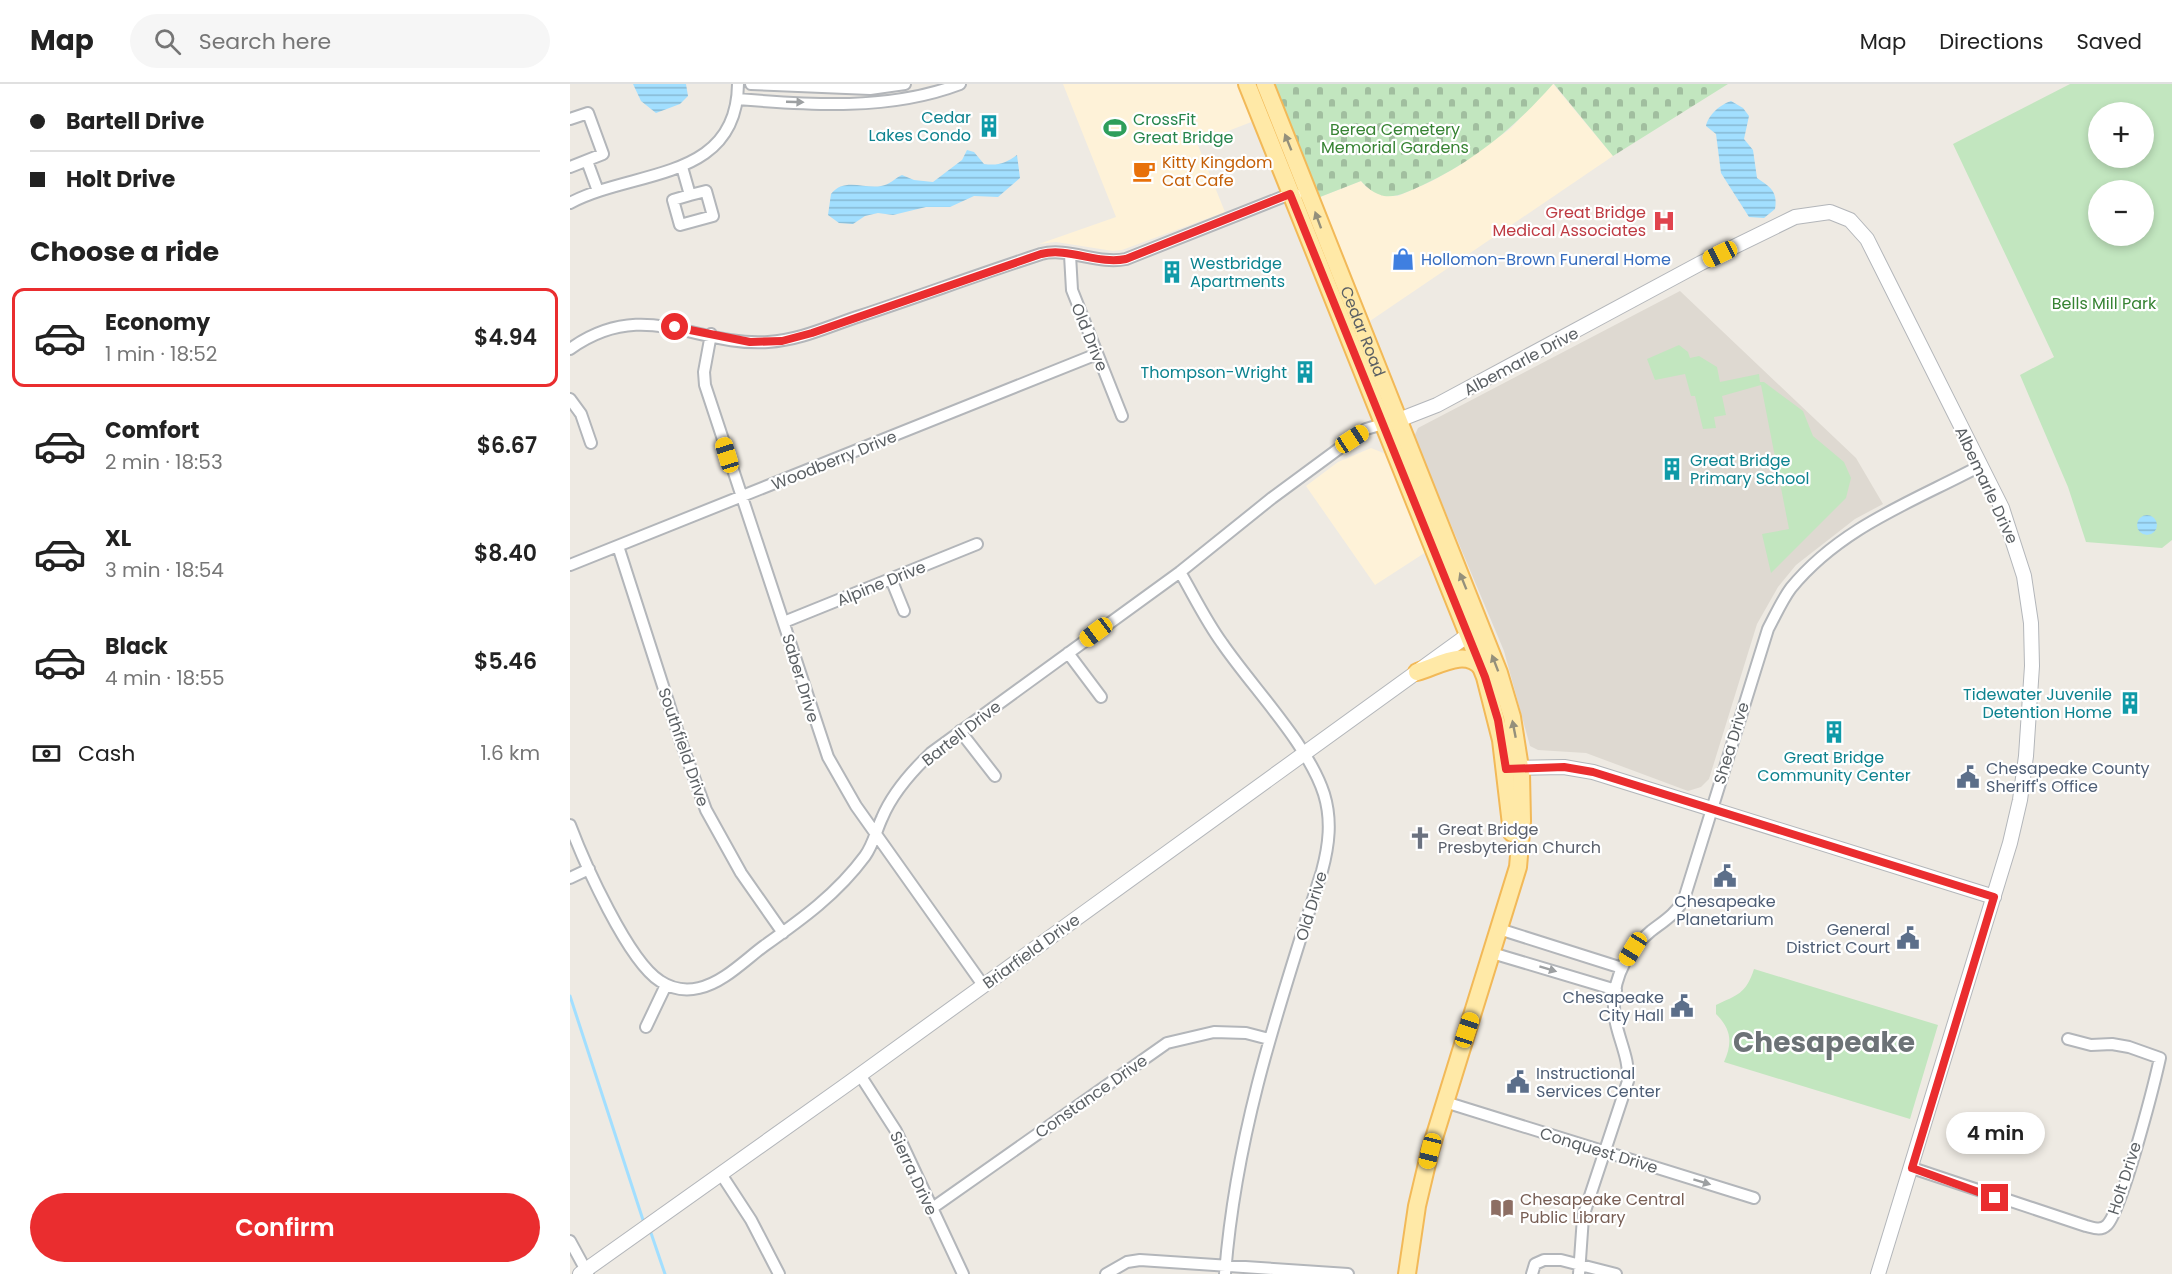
<!DOCTYPE html>
<html lang="en">
<head>
<meta charset="utf-8">
<style>
  body { margin:0; font-family:Poppins,sans-serif; background:#f6f6f6; color:#222; height:100vh; display:flex; flex-direction:column; font-size:22px; white-space:nowrap }
  * { box-sizing:border-box; margin:0 }
  p { font-size:20px; color:#767676 }
  .icon { flex:none; width:33px; height:33px; fill:none; stroke:currentColor; stroke-width:2; stroke-linecap:round; stroke-linejoin:round }
  .map { position:relative; flex:1; overflow:hidden }
  .panel { display:flex; flex-direction:column; background:#fff; width:570px }
  .panel>* { flex:none }
  .top-card { display:grid; align-content:center; height:132px; padding:0 30px; background:#fff }
  .controls { position:absolute; left:1518px; top:18px; display:grid; gap:12px }
  .controls a { display:grid; place-items:center; width:66px; height:66px; border-radius:50%; background:#fff; box-shadow:0 3px 9px #0003; font-size:30px }
  .end { position:absolute; width:27px; height:27px; margin:-14px; border:8px solid #ea2d2f; background:#fff; box-shadow:0 0 0 3px #fff }
  .from { border-radius:50% }
  .bubble { position:absolute; height:42px; border-radius:21px; background:#fff; box-shadow:0 3px 9px #0003; font-size:20px; font-weight:600; line-height:42px; text-align:center }
  .car { position:absolute; width:18px; height:36px; margin:-18px -9px; border-radius:8px; box-shadow:0 0 4px 2px #0007; background:linear-gradient(#f5c518 24%,#345 0 40%,#f5c518 0 76%,#345 0 86%,#f5c518 0) }
  .top-card b { display:flex; align-items:center; gap:21px; height:57px; font-size:22px }
  .top-card b+b { border-top:2px solid #e0e0e0 }
  .top-card i { width:15px; height:15px; background:#222 }
  ul { padding:0; list-style:none }
  li { display:flex; align-items:center; gap:18px; height:99px; margin:0 12px 9px; padding:0 18px; border:3px solid transparent; border-radius:12px }
  li div { flex:1 }
  li b { display:block; font-size:22px }
  li em { font-style:normal; font-weight:600 }
  li.selected { border-color:#ea2d2f }
  li>.icon { width:54px; height:54px; stroke-width:1.5 }
  h2 { padding:0 30px; font-size:27px; line-height:72px }
  .pay { display:flex; align-items:center; gap:15px; height:66px; padding:0 30px; font-size:22px }
  .pay p { margin-inline-start:auto }
  .button { display:flex; gap:12px; margin-top:auto; padding:12px 30px }
  .button a { flex:1; height:69px; border-radius:36px; background:#ea2d2f; color:#fff; font-size:24px; font-weight:600; line-height:69px; text-align:center }
  header { display:flex; align-items:center; gap:36px; box-sizing:border-box; height:84px; padding:0 30px; background:#fff; border-bottom:2px solid #e0e0e0 }
  header strong { font-size:28px }
  nav { display:flex; gap:33px; margin-inline-start:auto; font-size:21px }
  .search { width:420px; height:54px; background:#f6f6f6; display:flex; align-items:center; gap:15px; box-sizing:border-box; padding:0 21px; border-radius:33px; color:#767676; font-size:22px }
  main { display:flex; flex:1; min-height:0 }
  .map>svg:first-child { display:block }
  .commercial { fill:#fef2d8 }
  .education { fill:#ded9d1 }
  .cemetery { fill:url(#cemetery-stones) }
  .park { fill:#c2e6bf; fill-rule:evenodd }
  .water { fill:url(#water-rules) }
  .lines { fill:none; stroke-linecap:round; stroke-linejoin:round }
  .stream { stroke:#a2dfff; stroke-width:3 }
  .minor-casing { stroke:#b3b6ba; stroke-width:14 }
  .tertiary-casing { stroke:#b3b6ba; stroke-width:16 }
  .primary-casing { stroke:#f2b958; stroke-width:20 }
  .minor { stroke:#fff; stroke-width:10 }
  .tertiary { stroke:#fff; stroke-width:14 }
  .primary { stroke:#ffe9a7; stroke-width:16 }
  .oneway { fill:#9da0a2 }
  .oneway2 { fill:#94907b }
  .route { stroke:#ea2d2f; stroke-width:8 }
  .labels { text-anchor:middle; stroke-width:4.5; stroke-linejoin:round; paint-order:stroke }
  .culture-label { font-size:16px; fill:#0d838f; stroke:#fff; text-anchor:end }
  .leisure-label { font-size:16px; fill:#27864d; stroke:#fff; text-anchor:start }
  .park-label { font-size:16px; fill:#378333; stroke:#fff }
  .food-label { font-size:16px; fill:#c56008; stroke:#fff; text-anchor:start }
  .health-label { font-size:16px; fill:#be3a42; stroke:#fff; text-anchor:end }
  .shop-label { font-size:16px; fill:#366cbe; stroke:#fff; text-anchor:start }
  .street-label { font-size:16px; fill:#5b6064; stroke:#fff }
  .service-label { font-size:16px; fill:#4e5e75; stroke:#fff; text-anchor:start }
  .worship-label { font-size:16px; fill:#5b616d; stroke:#fff; text-anchor:start }
  .education-label { font-size:16px; fill:#785e54; stroke:#fff; text-anchor:start }
  .town-label { font-size:28px; font-weight:bold; fill:#6c7276; stroke:#fff }
</style>
</head>
<body>
<header>
<strong>Map</strong>
<div class="search"><svg class="icon" aria-label="search" viewBox="0 0 24 24"><circle cx="10" cy="10" r="6"/><path d="M15 15l6 6"/></svg>Search here</div>
<nav><a>Map</a><a>Directions</a><a>Saved</a></nav>
</header>
<main>
<section class="panel">
<div class="top-card">
<b><i class="from"></i>Bartell Drive</b>
<b><i></i>Holt Drive</b>
</div>
<h2>Choose a ride</h2>
<ul>
<li class="selected"><svg class="icon" aria-label="car" viewBox="0 0 24 24"><path d="M5 17H2v-5l4-1 3-4h7l3 4 3 1v5h-3M9 17h6M6 11h13"/><circle cx="7" cy="17" r="2"/><circle cx="17" cy="17" r="2"/></svg><div><b>Economy</b><p>1 min · 18:52</p></div><em>$4.94</em></li>
<li><svg class="icon" aria-label="car" viewBox="0 0 24 24"><path d="M5 17H2v-5l4-1 3-4h7l3 4 3 1v5h-3M9 17h6M6 11h13"/><circle cx="7" cy="17" r="2"/><circle cx="17" cy="17" r="2"/></svg><div><b>Comfort</b><p>2 min · 18:53</p></div><em>$6.67</em></li>
<li><svg class="icon" aria-label="car" viewBox="0 0 24 24"><path d="M5 17H2v-5l4-1 3-4h7l3 4 3 1v5h-3M9 17h6M6 11h13"/><circle cx="7" cy="17" r="2"/><circle cx="17" cy="17" r="2"/></svg><div><b>XL</b><p>3 min · 18:54</p></div><em>$8.40</em></li>
<li><svg class="icon" aria-label="car" viewBox="0 0 24 24"><path d="M5 17H2v-5l4-1 3-4h7l3 4 3 1v5h-3M9 17h6M6 11h13"/><circle cx="7" cy="17" r="2"/><circle cx="17" cy="17" r="2"/></svg><div><b>Black</b><p>4 min · 18:55</p></div><em>$5.46</em></li>
</ul>
<div class="pay"><svg class="icon" aria-label="cash" viewBox="0 0 24 24"><path d="M3 7h18v10H3z"/><circle cx="12" cy="12" r="2"/></svg>Cash<p>1.6 km</p></div>
<div class="button"><a>Confirm</a></div>
</section>
<div class="map">
<svg width="1602" height="1190" viewBox="0 0 1602 1190">
  <defs>
    <pattern id="cemetery-stones" width="16" height="16" patternUnits="userSpaceOnUse" patternTransform="scale(1.5)"><rect width="16" height="16" fill="#c2e6bf"/><path d="M2 7V4a2 2 0 0 1 4 0v3zM10 15v-3a2 2 0 0 1 4 0v3z" fill="#a1be9f"/></pattern>
    <pattern id="water-rules" width="6" height="5" patternUnits="userSpaceOnUse" patternTransform="scale(1.5)"><rect width="6" height="5" fill="#a2dfff"/><path d="M0 2.5h6" fill="none" stroke="#87b8d2"/></pattern>
  </defs>
  <rect width="100%" height="100%" fill="#eeeae3"/>
  <!-- commercial -->
  <path class="commercial" d="M493,0h177l14,37 -57,22 28,69 -103,38 -9,1 -57,-9 -17,2 77,-27z
    M983,0l60,72 -243,165 -50,-124 41,-16 5,6 26,9h6l34,-15 25,-14 53,-38z
    M801,364l15,6 40,98 -51,33 -69,-99 32,-24z"/>
  <!-- education -->
  <path class="education" d="M1110,207l176,167 27,46 -28,15 -59,46 -18,22 -21,37 -48,155 -8,8 -13,4 -102,-38 -48,-3 -8,-4 -26,-95 -90,-214 4,-9z"/>
  <!-- cemetery -->
  <path class="cemetery" d="M705,0h278c-37,42 -78,77 -130,101 -12,5 -25,13 -39,11 -9,-2 -17,-8 -23,-15l-41,16z
    M984,0h174l-115,72z"/>
  <!-- park -->
  <path class="park" d="M1500,0h102v456l-10,8 -76,-6 -18,-55 -48,-112 34,-18 -101,-213zM1528,28h46v46h-46zM1528,106h46v46h-46z
    M1109,261l9,7 2,6 9,-2 18,11 3,15 39,-8 1,8h4l39,29 10,25 31,26 7,16 -5,20 -75,75 -9,-39 27,-5 -28,-144 -39,11 4,19 -12,2 2,11 -13,1 -8,-33h-4l-6,-22 -30,6 -8,-21z
    M1184,885l184,56 -28,94 -186,-57c9,-20 7,-33 -8,-48v-9c21,-10 30,-11 38,-36z"/>
  <!-- water -->
  <path class="water" d="M63,0h53l2,12 -8,8 -24,9 -15,-12z
    M1161,17l12,7 6,8 -5,23 9,11 4,28c13,9 21,13 18,31l-11,9 -15,-1 -28,-44 -5,-39 -10,-8c2,-11 15,-22 25,-25z
    M397,66l7,2 10,12c14,2 22,-1 33,-9l3,23 -22,19 -24,-1 -24,11h-24l-33,8 -15,-2 -13,3 -12,8 -14,-1 -11,-8 3,-21c13,-17 33,-5 50,-8 9,-1 14,-8 21,-11l12,5 19,2 29,-22z
    M1567 441a10 10 0 1 1 20 0a10 10 0 1 1-20 0Z"/>
  <g class="lines">
    <!-- stream -->
    <path class="stream" d="M0,912l74,227
      M81,1149l14,41"/>
    <!-- minor casing -->
    <g class="minor-casing">
      <path id="minor" d="M181,0l119,5 35,-5
        M167,15c74,6 152,12 223,-15
        M0,35l18,-6 15,41 -33,13
        M17,77l11,30
        M112,83l8,28 -17,5 7,25 33,-9 -7,-25 -16,4
        M0,119c64,-34 167,-21 168,-119
        M500,171l2,35 50,126
        M141,250l-7,38 1,13 123,372 28,49 127,179
        M0,265c74,-53 126,-2 198,-7 33,-2 61,-16 92,-26 60,-20 120,-42 181,-62 28,-7 57,11 85,5l164,-65 7,1
        M0,315l11,15 10,29
        M48,462l63,196 25,68 35,63 42,60
        M0,481l527,-211
        M610,488c14,24 26,49 42,71 30,44 86,101 102,151 8,26 5,51 -2,77 -43,135 -86,260 -97,403
        M321,495l13,32
        M214,538l193,-78
        M498,569l33,44
        M390,647l35,45
        M0,741c14,37 58,136 90,156 12,8 26,10 39,7 24,-5 46,-28 65,-42 38,-27 73,-52 101,-90 8,-11 11,-25 17,-38 10,-24 30,-47 49,-65l249,-181 92,-74 80,-59 14,-10 17,-5
        M0,794l19,-9
        M929,845l123,39
        M922,869l124,37
        M76,943l20,-42
        M290,991l36,56 67,143
        M875,1018l309,96
        M1342,1084l174,58c8,2 15,5 21,-1 15,-15 47,-140 53,-167l-31,-11 -17,-3 -21,1 -23,-6
        M151,1090l30,46 28,54
        M361,1125l236,-166 47,-11 32,1 23,6
        M0,1157l18,33
        M536,1190l21,-12 13,-2 208,14
        M962,1190l3,-10 9,-4h17l55,14
        M1009,1190l4,-57 45,-136c2,-27 -15,-50 -14,-77 0,-29 15,-55 37,-73 13,-10 25,-17 33,-32l84,-270c7,-13 14,-29 23,-41 50,-61 121,-86 189,-122"/>
    </g>
    <!-- tertiary casing -->
    <g class="tertiary-casing">
      <path id="tertiary" d="M821,339l46,-18 264,-142 94,-46 35,-5 20,8 17,19 135,269 22,68 7,47 1,43 -6,90 -6,44 -10,43 -132,431
        M941,684l53,-1 29,5 401,125
        M10,1190l266,-189 622,-450h11"/>
    </g>
    <!-- primary casing -->
    <g class="primary-casing">
      <g id="primary">
        <path d="M677,0l238,593 16,63 11,93"/>
        <path id="s1" d="M695,0l234,589 13,44 9,57 1,47 -4,46 -88,284 -13,55 -10,68"/>
        <path d="M847,588c21,-6 48,-24 64,-5"/>
      </g>
    </g>
    <!-- minor -->
    <use href="#minor" class="minor"/>
    <!-- tertiary -->
    <use href="#tertiary" class="tertiary"/>
    <!-- primary -->
    <use href="#primary" class="primary"/>
  </g>
  <!-- one-way arrows -->
  <defs><path id="oneway-solid" d="M-6-.8H1V-3.2L6.5 0L1 3.2V.8H-6Z" transform="scale(1.5)"/></defs>
  <g class="oneway">
    <use href="#oneway-solid" transform="translate(225 18) rotate(2)"/>
    <use href="#oneway-solid" transform="translate(978 885) rotate(17)"/>
    <use href="#oneway-solid" transform="translate(1132 1098) rotate(17)"/>
  </g>
  <g class="oneway2">
    <use href="#oneway-solid" transform="translate(718 58) rotate(-112)"/>
    <use href="#oneway-solid" transform="translate(748 136) rotate(-110)"/>
    <use href="#oneway-solid" transform="translate(893 497) rotate(-112)"/>
    <use href="#oneway-solid" transform="translate(925 579) rotate(-111)"/>
    <use href="#oneway-solid" transform="translate(944 645) rotate(-101)"/>
  </g>
  <g class="lines">
    <!-- route -->
    <path class="route" d="M105,243l75,15 32,-1 30,-8 229,-79c28,-7 57,11 85,5l164,-65 195,483 13,43 8,49 58,-2 29,5 401,125 -82,271 83,30"/>
  </g>
  <!-- icons -->
  <defs>
    <g id="building-bare" transform="scale(1.8)"><path d="M-4-6H4V6H1V3H-1V6H-4ZM-2.5-4.3h1.7v1.8h-1.7ZM.8-4.3h1.7v1.8H.8ZM-2.5-1h1.7V.8h-1.7ZM.8-1h1.7V.8H.8Z" fill="#0f9aa8" stroke="#fff" stroke-width="2.5" paint-order="stroke"/></g>
    <g id="stadium-bare" transform="scale(1.8)"><path d="M0-5a6.5 5 0 1 0 0 10a6.5 5 0 1 0 0-10ZM-3.5-1.8h7v3.6h-7Z" fill="#2e9e5b" stroke="#fff" stroke-width="2.5" paint-order="stroke"/></g>
    <g id="cafe-bare" transform="scale(1.8)"><path d="M-5.5-4.5H6V0H3Q3 3.5 0 3.5H-2.5Q-5.5 3.5-5.5 0ZM3-3.2v2h1.7v-2ZM-6 4.5H4V6H-6Z" fill="#e8710a" stroke="#fff" stroke-width="2.5" paint-order="stroke"/></g>
    <g id="hospital-bare" transform="scale(1.8)"><path d="M-5-5h3v3.5h4V-5h3V5h-3V1.5h-4V5h-3Z" fill="#e0444e" stroke="#fff" stroke-width="2.5" paint-order="stroke"/></g>
    <g id="shop-bare" transform="scale(1.8)"><path d="M-5-2.5h2.3a2.7 3.5 0 0 1 5.4 0H5L5.5 6h-11ZM-1.5-2.5h3a1.5 2.3 0 0 0-3 0Z" fill="#3f7fe0" stroke="#fff" stroke-width="2.5" paint-order="stroke"/></g>
    <g id="civic-bare" transform="scale(1.8)"><path d="M-.6-6.5H3V-4.5H.6V-3L4-1V1h2V6H-6V1h2V-1L-.6-3ZM-1.2 2.5V6h2.4V2.5Z" fill="#5c6f8a" stroke="#fff" stroke-width="2.5" paint-order="stroke"/></g>
    <g id="church-bare" transform="scale(1.8)"><path d="M-1.2-6h2.4v3.5h3.3v2.4h-3.3V6h-2.4V-.1h-3.3v-2.4h3.3Z" fill="#6b7280" stroke="#fff" stroke-width="2.5" paint-order="stroke"/></g>
    <g id="library-bare" transform="scale(1.8)"><path d="M-6-4Q-3-5.5-.7-3.5V5Q-3 3-6 4ZM6-4Q3-5.5 .7-3.5V5Q3 3 6 4Z" fill="#8d6e63" stroke="#fff" stroke-width="2.5" paint-order="stroke"/></g>
  </defs>
  <g fill-rule="evenodd">
    <use href="#building-bare" x="419" y="42"/>
    <use href="#stadium-bare" x="545" y="44"/>
    <use href="#cafe-bare" x="574" y="87"/>
    <use href="#hospital-bare" x="1094" y="137"/>
    <use href="#shop-bare" x="833" y="175"/>
    <use href="#building-bare" x="602" y="188"/>
    <use href="#building-bare" x="735" y="288"/>
    <use href="#building-bare" x="1102" y="385"/>
    <use href="#building-bare" x="1560" y="619"/>
    <use href="#building-bare" x="1264" y="648"/>
    <use href="#civic-bare" x="1398" y="693"/>
    <use href="#church-bare" x="850" y="754"/>
    <use href="#civic-bare" x="1155" y="792"/>
    <use href="#civic-bare" x="1338" y="854"/>
    <use href="#civic-bare" x="1112" y="922"/>
    <use href="#civic-bare" x="948" y="998"/>
    <use href="#library-bare" x="932" y="1124"/>
  </g>
  <g class="labels">
    <!-- culture labels -->
    <g class="culture-label">
      <text x="401" y="39">Cedar<tspan x="401" dy="18">Lakes Condo</tspan></text>
      <text x="620" y="185" text-anchor="start">Westbridge<tspan x="620" dy="18">Apartments</tspan></text>
      <text x="717" y="294">Thompson-Wright</text>
      <text x="1120" y="382" text-anchor="start">Great Bridge<tspan x="1120" dy="18">Primary School</tspan></text>
      <text x="1542" y="616">Tidewater Juvenile<tspan x="1542" dy="18">Detention Home</tspan></text>
      <text x="1264" y="679" text-anchor="middle">Great Bridge<tspan x="1264" dy="18">Community Center</tspan></text>
    </g>
    <!-- leisure labels -->
    <g class="leisure-label">
      <text x="563" y="41">CrossFit<tspan x="563" dy="18">Great Bridge</tspan></text>
    </g>
    <!-- park labels -->
    <g class="park-label">
      <text x="825" y="51">Berea Cemetery<tspan x="825" dy="18">Memorial Gardens</tspan></text>
      <text x="1534" y="225">Bells Mill Park</text>
    </g>
    <!-- food labels -->
    <g class="food-label">
      <text x="592" y="84">Kitty Kingdom<tspan x="592" dy="18">Cat Cafe</tspan></text>
    </g>
    <!-- health labels -->
    <g class="health-label">
      <text x="1076" y="134">Great Bridge<tspan x="1076" dy="18">Medical Associates</tspan></text>
    </g>
    <!-- shop labels -->
    <g class="shop-label">
      <text x="851" y="181">Hollomon-Brown Funeral Home</text>
    </g>
    <!-- street labels -->
    <g class="street-label">
      <text dy="6" stroke="none"><textPath href="#s1" startOffset="266">Cedar Road</textPath></text>
      <text transform="translate(520 253) rotate(68)" y="6">Old Drive</text>
      <text transform="translate(951 277) rotate(-28)" y="6">Albemarle Drive</text>
      <text transform="translate(264 376) rotate(-22)" y="6">Woodberry Drive</text>
      <text transform="translate(1417 401) rotate(65)" y="6">Albemarle Drive</text>
      <text transform="translate(311 499) rotate(-22)" y="6">Alpine Drive</text>
      <text transform="translate(231 594) rotate(73)" y="6">Saber Drive</text>
      <text transform="translate(391 649) rotate(-38)" y="6">Bartell Drive</text>
      <text transform="translate(1161 659) rotate(-73)" y="6">Shea Drive</text>
      <text transform="translate(114 663) rotate(71)" y="6">Southfield Drive</text>
      <text transform="translate(741 822) rotate(-73)" y="6">Old Drive</text>
      <text transform="translate(461 867) rotate(-36)" y="6">Briarfield Drive</text>
      <text transform="translate(521 1012) rotate(-35)" y="6">Constance Drive</text>
      <text transform="translate(1029 1066) rotate(17)" y="6">Conquest Drive</text>
      <text transform="translate(344 1089) rotate(65)" y="6">Sierra Drive</text>
      <text transform="translate(1554 1094) rotate(-72)" y="6">Holt Drive</text>
    </g>
    <!-- service labels -->
    <g class="service-label">
      <text x="1416" y="690">Chesapeake County<tspan x="1416" dy="18">Sheriff's Office</tspan></text>
      <text x="1155" y="823" text-anchor="middle">Chesapeake<tspan x="1155" dy="18">Planetarium</tspan></text>
      <text x="1320" y="851" text-anchor="end">General<tspan x="1320" dy="18">District Court</tspan></text>
      <text x="1094" y="919" text-anchor="end">Chesapeake<tspan x="1094" dy="18">City Hall</tspan></text>
      <text x="966" y="995">Instructional<tspan x="966" dy="18">Services Center</tspan></text>
    </g>
    <!-- worship labels -->
    <g class="worship-label">
      <text x="868" y="751">Great Bridge<tspan x="868" dy="18">Presbyterian Church</tspan></text>
    </g>
    <!-- education labels -->
    <g class="education-label">
      <text x="950" y="1121">Chesapeake Central<tspan x="950" dy="18">Public Library</tspan></text>
    </g>
    <!-- town labels -->
    <g class="town-label">
      <text x="1254" y="968">Chesapeake</text>
    </g>
  </g>
</svg>
<div class="controls">
<a>+</a>
<a>−</a>
</div>
<i class="end from" style="left:105px;top:243px"></i>
<i class="end" style="left:1425px;top:1114px"></i>
<div class="bubble" style="left:1376px;top:1028px;width:99px">4 min</div>
<i class="car" style="left:1150px;top:170px;rotate:244deg"></i>
<i class="car" style="left:782px;top:355px;rotate:57deg"></i>
<i class="car" style="left:157px;top:371px;rotate:343deg"></i>
<i class="car" style="left:526px;top:548px;rotate:233deg"></i>
<i class="car" style="left:1063px;top:865px;rotate:212deg"></i>
<i class="car" style="left:897px;top:946px;rotate:18deg"></i>
<i class="car" style="left:860px;top:1067px;rotate:194deg"></i>
</div>
</main>
</body>
</html>
